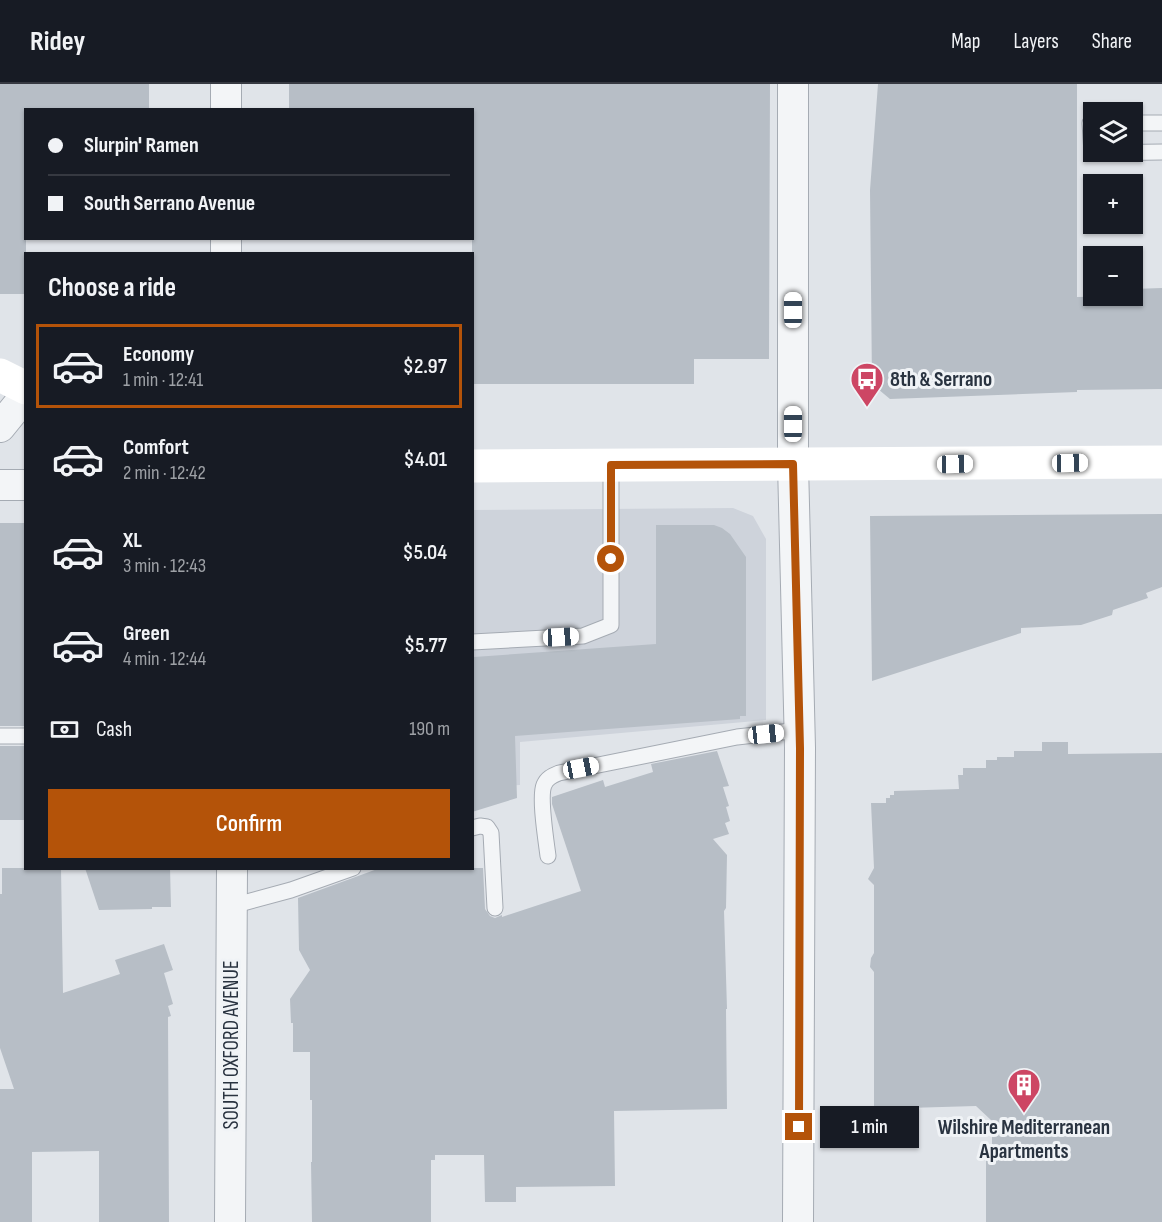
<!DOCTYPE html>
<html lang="en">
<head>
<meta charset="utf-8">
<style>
  body { margin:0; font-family:"Sofia Sans Condensed",sans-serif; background:#20242c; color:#f1f3f6; height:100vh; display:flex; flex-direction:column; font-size:22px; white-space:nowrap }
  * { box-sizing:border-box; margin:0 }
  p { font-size:20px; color:#9ea1a6 }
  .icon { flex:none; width:33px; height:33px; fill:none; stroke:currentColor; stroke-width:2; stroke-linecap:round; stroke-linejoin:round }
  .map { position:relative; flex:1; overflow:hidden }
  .details { position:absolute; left:24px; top:168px; width:450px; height:618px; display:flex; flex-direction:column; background:#171b24; border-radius:0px; box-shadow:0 2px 4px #0004 }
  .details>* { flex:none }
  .top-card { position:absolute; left:24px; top:24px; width:450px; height:132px; border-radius:0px; box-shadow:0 2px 4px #0004; display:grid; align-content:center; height:132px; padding:0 24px; background:#171b24 }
  .controls { position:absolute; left:1083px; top:18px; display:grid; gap:12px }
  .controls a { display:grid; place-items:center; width:60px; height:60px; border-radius:0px; background:#171b24; box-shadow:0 2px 4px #0004; font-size:30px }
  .end { position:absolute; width:27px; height:27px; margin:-14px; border:8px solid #b45309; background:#fff; box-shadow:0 0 0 3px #fff }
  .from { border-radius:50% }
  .bubble { position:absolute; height:42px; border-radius:0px; background:#171b24; box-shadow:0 2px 4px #0004; font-size:20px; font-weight:600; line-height:42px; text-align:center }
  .car { position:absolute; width:18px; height:36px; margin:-18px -9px; border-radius:8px; box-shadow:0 0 4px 2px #0007; background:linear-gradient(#fff 24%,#345 0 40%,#fff 0 76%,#345 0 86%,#fff 0) }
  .top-card b { display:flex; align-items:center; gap:21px; height:57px; font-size:22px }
  .top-card b+b { border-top:2px solid #363941 }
  .top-card i { width:15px; height:15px; background:#f1f3f6 }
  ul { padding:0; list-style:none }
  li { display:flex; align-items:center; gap:18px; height:84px; margin:0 12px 9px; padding:0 12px; border:3px solid transparent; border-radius:0px }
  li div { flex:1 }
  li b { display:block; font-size:22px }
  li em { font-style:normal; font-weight:600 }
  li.selected { border-color:#b45309 }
  li>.icon { width:54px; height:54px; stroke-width:1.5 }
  h2 { padding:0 24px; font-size:27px; line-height:72px }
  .pay { display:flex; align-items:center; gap:15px; height:66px; padding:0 24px; font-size:22px }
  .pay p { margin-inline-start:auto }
  .cta { display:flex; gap:12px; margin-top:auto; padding:12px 24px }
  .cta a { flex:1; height:69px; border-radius:0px; background:#b45309; color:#fff; font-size:24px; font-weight:600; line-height:69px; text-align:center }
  header { display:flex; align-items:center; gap:36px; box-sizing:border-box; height:84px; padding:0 30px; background:#171b24; border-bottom:2px solid #363941 }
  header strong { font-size:28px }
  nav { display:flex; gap:33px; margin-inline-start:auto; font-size:21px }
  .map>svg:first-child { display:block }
  .built { fill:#ced3db }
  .building { fill:#b7bec6 }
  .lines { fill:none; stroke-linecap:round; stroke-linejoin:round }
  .service-casing { stroke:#a5abb3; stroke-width:17 }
  .minor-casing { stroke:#a5abb3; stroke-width:32 }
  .service { stroke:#f3f5f7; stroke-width:15 }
  .minor { stroke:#f3f5f7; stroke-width:30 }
  .secondary { stroke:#fff; stroke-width:33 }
  .route { stroke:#b45309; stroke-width:8 }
  .labels { text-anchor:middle; stroke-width:6; stroke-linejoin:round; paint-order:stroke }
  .poi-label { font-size:21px; font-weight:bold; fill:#293340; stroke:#f0f3f6; text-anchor:start }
  .street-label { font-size:21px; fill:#293340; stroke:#f0f3f6 }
</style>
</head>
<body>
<header>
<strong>Ridey</strong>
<nav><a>Map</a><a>Layers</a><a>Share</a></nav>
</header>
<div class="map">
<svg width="1162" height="1138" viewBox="0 0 1162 1138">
  <rect width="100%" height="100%" fill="#e0e4e9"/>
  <!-- built -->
  <path class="built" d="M733,424l20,8 13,23v181l-246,22v43l-47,2 -1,-277z"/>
  <!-- building -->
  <path class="building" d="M0,0h149v26h-123v184h-26z
    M289,0h481l-1,275h-75v25h-222v-274h-183z
    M878,0h199v213l53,-1h2v-7l30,-1v101l-85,1v2l-187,7 -18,-15 -2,-194z
    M1162,430v73l-16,6 2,5 -35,12 -1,5 -31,10 -60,3v5l-149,48 -2,-165z
    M0,439h26v203h-26z
    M656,441h58l8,3 8,6 16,23v159h-6v3l-225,17 2,62 -45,14 2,-155 182,-13z
    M1042,658h26v12l94,-1v469h-176v-63h6v-38l-16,-15 -102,3v-137l-4,-5 1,-9 3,-5v-68l-6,-6 6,-11 -3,-65h15v-5h4v-3h4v-4l65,-2 -1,-14h5v-7h23v-8h11v-3h17v-6h28z
    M0,662h26v74h-26z
    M717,667l12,35 -6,1 6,19 -3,1 4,14 -5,2 4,11 -16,5 14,16 -1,53 -2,3 3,98h-1l1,100 -113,2 1,75 -99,1v15h-31l-1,-47h-49v5h-4v62h-119l-1,-60h1v-62h-2v-48h-17v-29h-2l-1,-24 20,-29 -11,-20 -1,-52 82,-30h103l2,41 5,7 5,2 7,-3v2l79,-26 -29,-87v-7l51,-17 2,7 48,-15 -2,-8z
    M2,784h59l2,125 57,-19 -5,-14 49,-16 9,26 -9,3 9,31 -5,2 3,10 -3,1 1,205h-70v-71l-67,1v70h-32v-133h14l-14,-41v-154h2z
    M85,784h85l1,39h-19v2l-53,1z"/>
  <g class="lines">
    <!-- service casing -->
    <g class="service-casing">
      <path id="service" d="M1094,39h-4l2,30 70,-1
        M1132,39h30
        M472,558l111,-6 28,-11v-160
        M0,652h26
        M472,744l8,-2 7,1 4,6 4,75
        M548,772c-2,-16 -9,-59 -4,-71 3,-7 8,-9 15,-12l178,-36 63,-7
        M232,822l59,-16 62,-22"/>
    </g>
    <!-- minor casing -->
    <g class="minor-casing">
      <path id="minor" d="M226,0v26
        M793,0v380l7,284 -2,474
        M226,154v16
        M0,343l26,-32
        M0,401h26
        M230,1138l2,-354"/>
    </g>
    <!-- service -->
    <use href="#service" class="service"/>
    <!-- minor -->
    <use href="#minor" class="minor"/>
    <!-- secondary -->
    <path class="secondary" d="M0,291l26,13
      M472,382l690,-4"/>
  </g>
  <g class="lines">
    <!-- route -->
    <path class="route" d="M611,475v-94l182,-1 7,284 -1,379"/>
  </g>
  <!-- icons -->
  <defs>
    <g id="bus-pin" transform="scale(1.725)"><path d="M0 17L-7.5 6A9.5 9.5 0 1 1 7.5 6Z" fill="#cd4664" stroke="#f0f3f6"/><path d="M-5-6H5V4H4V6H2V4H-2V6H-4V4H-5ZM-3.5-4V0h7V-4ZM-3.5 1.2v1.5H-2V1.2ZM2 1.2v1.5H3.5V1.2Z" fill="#fff"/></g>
    <g id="building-pin" transform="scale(1.725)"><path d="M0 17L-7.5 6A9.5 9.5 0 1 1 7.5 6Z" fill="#cd4664" stroke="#f0f3f6"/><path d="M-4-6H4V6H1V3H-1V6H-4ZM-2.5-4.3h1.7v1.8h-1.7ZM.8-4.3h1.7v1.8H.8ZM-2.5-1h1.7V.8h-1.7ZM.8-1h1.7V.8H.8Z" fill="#fff"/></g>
  </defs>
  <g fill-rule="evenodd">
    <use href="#bus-pin" x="867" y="295"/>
    <use href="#building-pin" x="1024" y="1001"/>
  </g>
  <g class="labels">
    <!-- poi labels -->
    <g class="poi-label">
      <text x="890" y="302">8th &amp; Serrano</text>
      <text x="1024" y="1050" text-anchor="middle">Wilshire Mediterranean<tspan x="1024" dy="24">Apartments</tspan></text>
    </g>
    <!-- street labels -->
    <g class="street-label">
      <text transform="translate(231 961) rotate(-90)" y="7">SOUTH OXFORD AVENUE</text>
    </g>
  </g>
</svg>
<div class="controls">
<a><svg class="icon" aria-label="layers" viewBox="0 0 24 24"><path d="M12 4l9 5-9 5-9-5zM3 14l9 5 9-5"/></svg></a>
<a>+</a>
<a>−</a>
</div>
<i class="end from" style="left:611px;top:475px"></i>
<i class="end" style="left:799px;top:1043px"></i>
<div class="bubble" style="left:820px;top:1022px;width:99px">1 min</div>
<i class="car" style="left:793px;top:226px;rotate:0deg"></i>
<i class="car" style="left:793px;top:340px;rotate:0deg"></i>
<i class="car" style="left:1070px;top:379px;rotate:89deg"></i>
<i class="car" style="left:955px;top:380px;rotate:89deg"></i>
<i class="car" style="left:561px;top:553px;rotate:87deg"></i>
<i class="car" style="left:766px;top:650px;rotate:84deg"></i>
<i class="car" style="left:581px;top:684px;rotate:79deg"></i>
<div class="top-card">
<b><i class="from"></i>Slurpin' Ramen</b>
<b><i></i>South Serrano Avenue</b>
</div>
<section class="details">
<h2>Choose a ride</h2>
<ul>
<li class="selected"><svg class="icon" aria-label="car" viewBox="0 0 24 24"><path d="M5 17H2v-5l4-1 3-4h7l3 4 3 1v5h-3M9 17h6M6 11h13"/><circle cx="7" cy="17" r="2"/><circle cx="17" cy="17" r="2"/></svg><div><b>Economy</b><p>1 min · 12:41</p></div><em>$2.97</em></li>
<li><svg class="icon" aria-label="car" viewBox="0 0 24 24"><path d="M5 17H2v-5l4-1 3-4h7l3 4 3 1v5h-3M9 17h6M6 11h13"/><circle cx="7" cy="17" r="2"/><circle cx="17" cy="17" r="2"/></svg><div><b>Comfort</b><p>2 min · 12:42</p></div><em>$4.01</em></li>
<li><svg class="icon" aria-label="car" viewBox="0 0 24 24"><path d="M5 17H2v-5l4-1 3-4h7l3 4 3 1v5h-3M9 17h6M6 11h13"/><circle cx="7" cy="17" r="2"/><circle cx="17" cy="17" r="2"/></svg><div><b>XL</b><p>3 min · 12:43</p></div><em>$5.04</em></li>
<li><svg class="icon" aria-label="car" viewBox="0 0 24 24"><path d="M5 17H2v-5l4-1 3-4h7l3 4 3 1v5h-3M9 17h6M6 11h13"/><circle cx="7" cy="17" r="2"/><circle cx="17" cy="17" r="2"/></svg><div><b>Green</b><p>4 min · 12:44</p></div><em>$5.77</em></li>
</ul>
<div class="pay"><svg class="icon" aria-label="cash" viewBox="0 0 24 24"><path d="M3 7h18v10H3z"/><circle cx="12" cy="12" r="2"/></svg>Cash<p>190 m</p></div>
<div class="cta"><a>Confirm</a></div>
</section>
</div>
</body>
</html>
